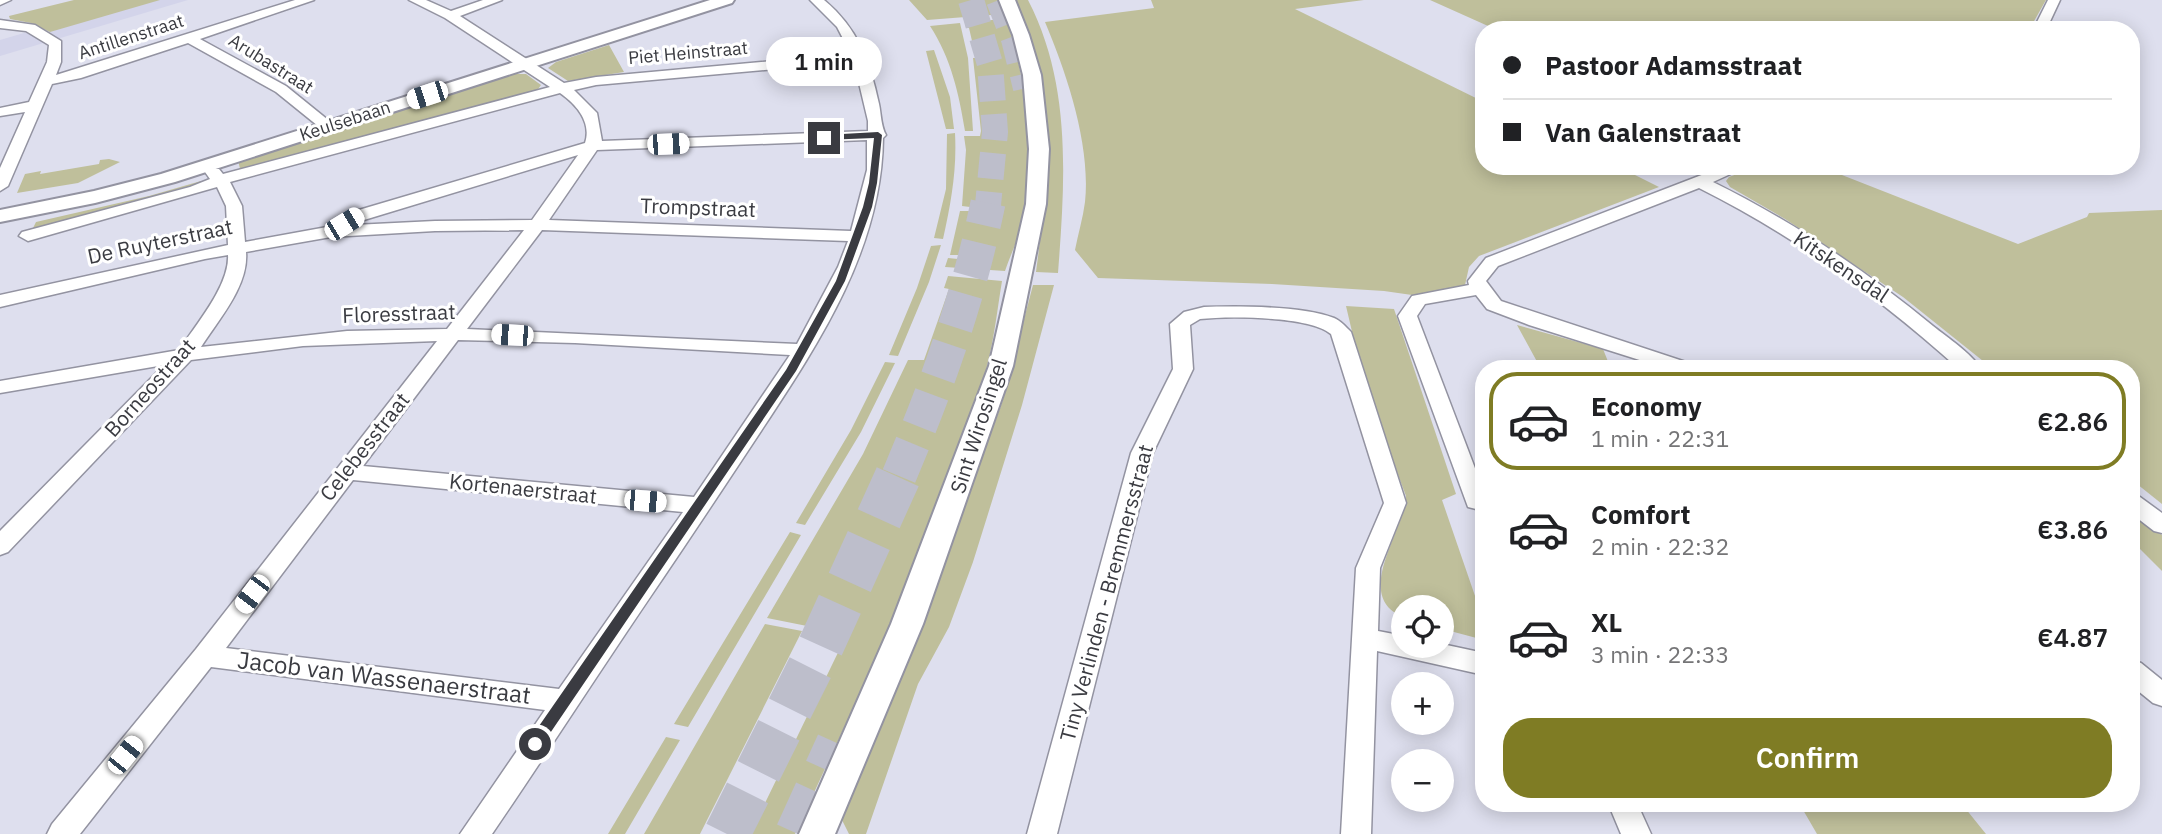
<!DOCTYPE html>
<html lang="en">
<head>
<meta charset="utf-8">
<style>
  body { margin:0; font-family:"IBM Plex Sans",sans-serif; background:#f2f2f2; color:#202124; height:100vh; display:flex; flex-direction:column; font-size:26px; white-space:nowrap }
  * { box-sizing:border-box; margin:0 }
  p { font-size:23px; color:#757577 }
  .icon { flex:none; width:38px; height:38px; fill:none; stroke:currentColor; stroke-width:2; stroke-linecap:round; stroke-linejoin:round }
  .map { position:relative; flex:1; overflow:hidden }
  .details { position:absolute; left:1475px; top:360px; width:665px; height:452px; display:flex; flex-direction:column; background:#fff; border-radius:28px; box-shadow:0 4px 18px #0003 }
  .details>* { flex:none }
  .hud { position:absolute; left:1475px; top:21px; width:665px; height:154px; border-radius:28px; box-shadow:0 4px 18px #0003; display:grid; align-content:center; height:154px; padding:0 28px; background:#fff }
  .controls { position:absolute; left:1391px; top:595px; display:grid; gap:14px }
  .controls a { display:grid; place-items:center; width:63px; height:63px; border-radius:50%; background:#fff; box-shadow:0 4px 18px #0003; font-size:35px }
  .end { position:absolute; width:32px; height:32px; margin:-16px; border:9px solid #3a3b41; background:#fff; box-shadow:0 0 0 4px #fff }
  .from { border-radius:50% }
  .bubble { position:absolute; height:49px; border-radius:24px; background:#fff; box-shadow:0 4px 18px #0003; font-size:23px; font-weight:600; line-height:49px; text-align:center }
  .car { position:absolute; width:21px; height:42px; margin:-21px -10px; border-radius:9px; box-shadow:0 0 5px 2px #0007; background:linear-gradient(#fff 24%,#345 0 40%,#fff 0 76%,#345 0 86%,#fff 0) }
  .hud b { display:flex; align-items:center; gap:24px; height:66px; font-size:26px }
  .hud b+b { border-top:2px solid #e0e0e0 }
  .hud i { width:18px; height:18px; background:#202124 }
  ul { padding:12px 0 0; list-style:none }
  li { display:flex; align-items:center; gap:21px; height:98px; margin:0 14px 10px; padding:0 14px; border:4px solid transparent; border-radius:28px }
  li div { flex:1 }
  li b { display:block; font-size:26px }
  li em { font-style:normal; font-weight:600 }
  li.selected { border-color:#7f7c24 }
  li>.icon { width:63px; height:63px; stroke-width:1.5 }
  .cta { display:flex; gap:14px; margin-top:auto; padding:14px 28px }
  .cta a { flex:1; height:80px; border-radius:28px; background:#7f7c24; color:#fff; font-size:28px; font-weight:600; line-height:80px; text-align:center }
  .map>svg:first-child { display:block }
  .built { fill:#d3d4ea }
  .green { fill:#bfbf9b }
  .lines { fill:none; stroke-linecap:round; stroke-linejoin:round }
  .motorway-tunnel-far2 { stroke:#bdbecb; stroke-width:26; stroke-dasharray:26 13; stroke-linecap:butt }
  .motorway-tunnel-far1 { stroke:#bdbecb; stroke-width:35; stroke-dasharray:35 18; stroke-linecap:butt }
  .motorway-tunnel { stroke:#bdbecb; stroke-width:46; stroke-dasharray:46 24; stroke-linecap:butt }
  .minor-casing { stroke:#9393a1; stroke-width:3 }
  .tertiary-casing { stroke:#9393a1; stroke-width:4 }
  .minor { fill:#fff; fill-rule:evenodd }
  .tertiary { fill:#fff; fill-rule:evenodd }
  .route { fill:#3a3b41 }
  .labels { text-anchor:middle; stroke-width:6; stroke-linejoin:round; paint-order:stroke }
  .far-street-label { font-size:18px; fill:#3a3b41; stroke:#fff }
  .street-label { font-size:21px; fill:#3a3b41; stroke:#fff }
  .near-street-label { font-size:24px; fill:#3a3b41; stroke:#fff }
</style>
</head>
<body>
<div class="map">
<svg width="2162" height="834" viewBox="0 0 2162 834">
  <rect width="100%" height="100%" fill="#dedfee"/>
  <!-- built -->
  <path class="built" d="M137,0h51l-188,56v-16z"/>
  <!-- green -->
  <path class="green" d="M74,0h86l-110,32 -19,-9 -21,-4 -1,-3z
    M909,0h88l7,14 -77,6z
    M1014,0h14c44,85 37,181 30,273l-22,-1c12,-91 23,-187 -22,-272z
    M1151,0h213l-69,9 189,93v64h133l42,21 -180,69 -10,11 -4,18 -53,10 -28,-4 -112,-7 -174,-6 -23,-28c3,-16 8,-32 10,-48 6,-56 -18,-128 -40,-180l109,-14z
    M1430,0h616l-17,30h-532z
    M1006,19c23,67 28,136 15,206 -3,15 -11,31 -16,46l-60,-4 3,-9 10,1v-4h-8l10,-44h9l1,-4 -8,-1 4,-56 -2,-14h16l1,-5 -8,-73h3l-7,-30h-3l-1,-6z
    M960,23l8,35 5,73h-8c-6,-37 -14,-73 -35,-105z
    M609,45l15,27 -56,9 -20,-13 8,-6z
    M934,50l16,47 4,32h-8l-20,-78z
    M506,74h20l15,11 -5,7 -296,77 -2,-9z
    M955,133c2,37 -4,70 -12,106l-9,-1 12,-49 1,-55z
    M109,159l11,3 -42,21 -61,10 8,-19 16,-3 -1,3 59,-10 1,-4z
    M1758,166h61l199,78 69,-27 2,-4 73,-3v294l-30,-24v-111h-139l-90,-72 -118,-78 -55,-32 -4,-6 3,-4z
    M201,181l1,3 -171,48 5,-10 113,-26z
    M941,245l-12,37 -31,74 -9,-1 28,-67 14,-42z
    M948,276l54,5c-5,30 -8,60 -16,89 -47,160 -122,313 -191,464h-45l97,-200 -80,-16 96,-164 45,-94h16l25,-71 -5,-1z
    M1033,285h21l-32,120 -49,157 -24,65 -31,57 -52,150h-17l-8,-16 87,-213 74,-202z
    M1346,306l48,3 62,185 -14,6 42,122v18l-30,-8h-12v-25h-38l-1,10c-51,-21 1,-85 3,-121l-41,-109z
    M1517,325l86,24 8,20h-70z
    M885,362l10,1 -34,69 -56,93 -9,-2 55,-93z
    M2132,512l30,23v36l-30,-30z
    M790,532l11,3 -113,192 -14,-3z
    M765,624l37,7 -102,203h-56z
    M666,737l14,3 -55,94h-17z
    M1799,803h162l25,31h-169z"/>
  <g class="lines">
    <!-- motorway-tunnel-far2 -->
    <path class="motorway-tunnel-far2" d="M971,0l19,64 5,68 -7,73
      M999,0l15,39 12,49"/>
    <!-- motorway-tunnel-far1 -->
    <path class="motorway-tunnel-far1" d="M899,476c38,-90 69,-176 89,-273"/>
    <!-- motorway-tunnel -->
    <path class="motorway-tunnel" d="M727,834l92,-184 80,-176
      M798,834l41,-90"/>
    <!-- minor casing -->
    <g class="minor-casing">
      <path id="minor" d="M0,0h11l-11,5z
        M295,0h19l-114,39 86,47 47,38 3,3 -3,3h-10l-47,-38 -88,-49 -107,35 -29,6 -44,102 -8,5v-23l25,-56 -25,4v-8l29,-6 18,-40 2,-17 -23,-14 -26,-3v-8l35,5 26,16v21l-5,13z
        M409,0h17l25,11 32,-11h19l-42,16 104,67 32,-6 255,-23 -14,-27 -27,-27h14c34,28 46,62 55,104 2,9 2,23 7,31l-3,3c-1,109 -62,202 -120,290 -35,53 -70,106 -106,159 -56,82 -109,165 -165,247h-32l85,-124 -334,-43 -131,167h-33l5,-10 144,-175 241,-308 -134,5 -112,14 -183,192 -8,3v-24l164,-166 -164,28v-12l179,-31c16,-24 51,-65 49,-95l-23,4 -205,48v-12l228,-50 -2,-39 -9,-19 -189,54 -9,-5 3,-4 168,-45 20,-8 -5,-7 2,-3h12l4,5 327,-87 -105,-69zM854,62l14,59v10l-266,10 -5,-28 -23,-23 22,-5zM560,93c16,11 32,29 25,50l-233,69 -25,15 -82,15 -3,-36 -12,-24zM867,140v30l-16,61 -302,-11 48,-70zM578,155l-46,65 -97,1 -81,4 10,-5zM524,230l-77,99 -100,2 -146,16c17,-27 48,-61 45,-95l85,-15 104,-6zM542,230l306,11 -10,26 -41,77 -330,-15zM458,340l117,3 215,12 -96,142 -331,-31zM353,480l330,32 -124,177 -333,-41z
        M2048,0h12l-14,30h-13z
        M1725,166h23l-35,16c79,39 152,88 220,144 15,12 38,27 48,43h-22c-79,-71 -164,-133 -260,-181l-201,78 -12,15 15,20 194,64 3,4h-30l-139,-44 -42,-16 -11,-14 -51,9 -8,12 67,176v15l-8,2 -8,-2 -70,-191 14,-20 57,-11 -1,-4 18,-23z
        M1204,307c34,-1 99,-1 130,11 7,3 12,9 17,14l55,171 -26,65 -2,63 26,5v10l38,-2 42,9v22l-107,-24 -6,183h-30l15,-266 28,-65 -53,-169c-21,-18 -102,-18 -131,-15l-10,6 3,44 -40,84 -96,381h-30l104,-381 42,-84 -3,-45 14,-12z
        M2132,495l8,2 22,16v20l-8,-2 -22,-17z
        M2132,660l9,3 21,17v26l-9,-3 -21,-17z
        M1608,803h29l14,31h-30z"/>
    </g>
    <!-- tertiary casing -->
    <g class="tertiary-casing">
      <path id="tertiary" d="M710,0h24l-2,3 -557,179 -80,21 -95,19v-12l94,-19 67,-17z
        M999,0h16l14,35 12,40 8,74 -3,55 -33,162 -90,258 -88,210h-36l92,-210 98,-258 37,-162 3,-55 -6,-74 -10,-40z"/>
    </g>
    <!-- minor -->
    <use href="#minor" class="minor"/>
    <!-- tertiary -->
    <use href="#tertiary" class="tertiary"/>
  </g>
  <!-- route -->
  <path class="route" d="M878,132l4,3 -5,48 -5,24 -27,74 -49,90 -256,377h-10l-3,-4 3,-5 256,-369 50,-89 27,-74 6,-24 5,-45 -50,2 -4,-2 4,-3z"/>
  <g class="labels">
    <!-- far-street labels -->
    <g class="far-street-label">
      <text transform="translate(131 37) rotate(-18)" y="6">Antillenstraat</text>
      <text transform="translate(688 53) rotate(-5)" y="6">Piet Heinstraat</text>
      <text transform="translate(271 64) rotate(32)" y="6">Arubastraat</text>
      <text transform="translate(345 121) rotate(-18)" y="6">Keulsebaan</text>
    </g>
    <!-- street labels -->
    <g class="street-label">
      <text transform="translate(698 208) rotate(2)" y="7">Trompstraat</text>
      <text transform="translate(160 242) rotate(-12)" y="7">De Ruyterstraat</text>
      <text transform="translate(1841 267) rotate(34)" y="7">Kitskensdal</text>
      <text transform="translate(399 314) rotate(-2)" y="7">Floresstraat</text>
      <text transform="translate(150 388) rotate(-48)" y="7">Borneostraat</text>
      <text transform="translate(979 426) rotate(-72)" y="7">Sint Wirosingel</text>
      <text transform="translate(365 447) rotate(-52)" y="7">Celebesstraat</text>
      <text transform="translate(523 489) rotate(6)" y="7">Kortenaerstraat</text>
      <text transform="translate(1107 593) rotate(-75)" y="7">Tiny Verlinden - Bremmersstraat</text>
    </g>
    <!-- near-street labels -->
    <g class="near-street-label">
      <text transform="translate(384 678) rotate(7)" y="8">Jacob van Wassenaerstraat</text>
    </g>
  </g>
</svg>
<div class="controls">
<a><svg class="icon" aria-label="locate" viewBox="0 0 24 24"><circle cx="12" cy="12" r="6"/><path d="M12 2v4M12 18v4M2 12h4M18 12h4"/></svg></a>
<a>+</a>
<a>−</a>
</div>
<i class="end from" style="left:535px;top:744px"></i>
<i class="end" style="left:824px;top:138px"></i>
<div class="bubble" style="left:766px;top:37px;width:116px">1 min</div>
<i class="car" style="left:427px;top:95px;rotate:252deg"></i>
<i class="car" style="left:668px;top:144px;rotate:88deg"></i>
<i class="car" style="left:344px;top:224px;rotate:59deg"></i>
<i class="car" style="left:512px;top:335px;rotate:273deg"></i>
<i class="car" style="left:645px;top:501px;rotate:95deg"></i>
<i class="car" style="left:252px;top:594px;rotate:217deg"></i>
<i class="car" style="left:125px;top:755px;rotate:39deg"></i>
<div class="hud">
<b><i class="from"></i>Pastoor Adamsstraat</b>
<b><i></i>Van Galenstraat</b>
</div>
<section class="details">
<ul>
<li class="selected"><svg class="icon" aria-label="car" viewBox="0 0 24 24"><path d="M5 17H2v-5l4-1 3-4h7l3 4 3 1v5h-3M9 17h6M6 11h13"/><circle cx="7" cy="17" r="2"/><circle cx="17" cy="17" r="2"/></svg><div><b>Economy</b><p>1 min · 22:31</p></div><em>€2.86</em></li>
<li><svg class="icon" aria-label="car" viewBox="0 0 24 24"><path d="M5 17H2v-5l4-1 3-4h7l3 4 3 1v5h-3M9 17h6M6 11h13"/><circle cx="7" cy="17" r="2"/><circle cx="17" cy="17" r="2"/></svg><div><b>Comfort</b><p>2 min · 22:32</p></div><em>€3.86</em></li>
<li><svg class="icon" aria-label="car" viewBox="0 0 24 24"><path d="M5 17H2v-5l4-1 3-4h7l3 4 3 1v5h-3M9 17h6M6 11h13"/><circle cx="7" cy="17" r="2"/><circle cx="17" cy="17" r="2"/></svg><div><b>XL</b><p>3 min · 22:33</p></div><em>€4.87</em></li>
</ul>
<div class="cta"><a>Confirm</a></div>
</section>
</div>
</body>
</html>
